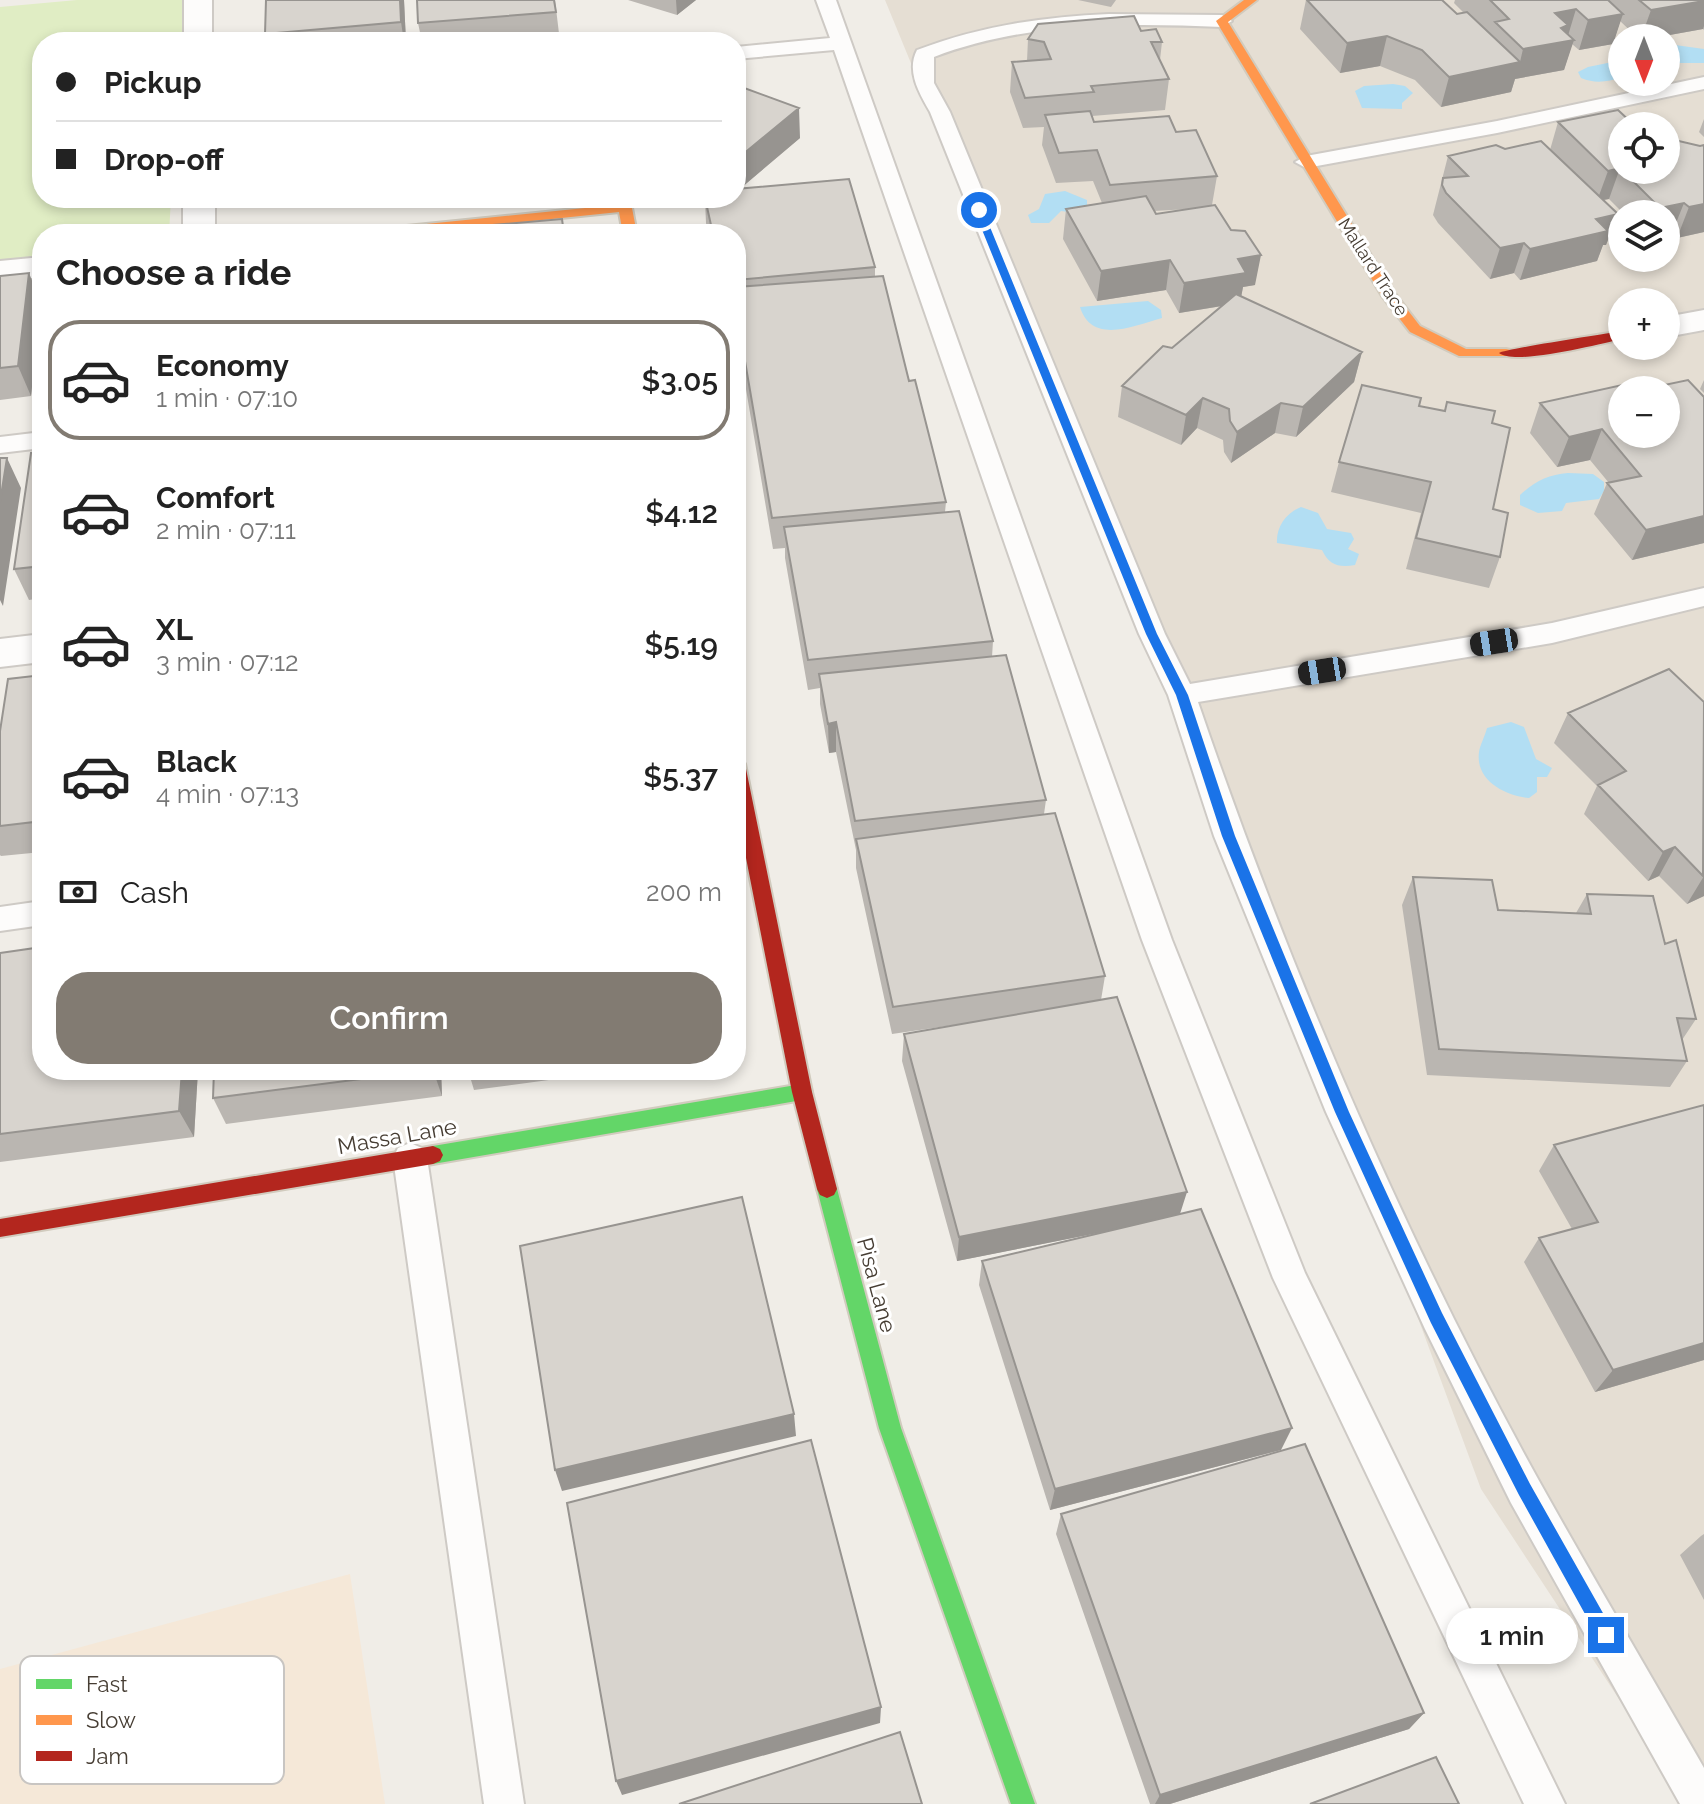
<!DOCTYPE html>
<html lang="en">
<head>
<meta charset="utf-8">
<style>
  body { margin:0; font-family:Raleway,sans-serif; background:#f6f6f6; color:#222; height:100vh; display:flex; flex-direction:column; font-size:30px; white-space:nowrap }
  * { box-sizing:border-box; margin:0 }
  p { font-size:26px; color:#767676 }
  .icon { flex:none; width:44px; height:44px; fill:none; stroke:currentColor; stroke-width:2; stroke-linecap:round; stroke-linejoin:round }
  .map { position:relative; flex:1; overflow:hidden }
  .side { position:absolute; left:32px; top:224px; width:714px; height:856px; display:flex; flex-direction:column; background:#fff; border-radius:32px; box-shadow:0 4px 12px #0003 }
  .side>* { flex:none }
  .banner { position:absolute; left:32px; top:32px; width:714px; height:176px; border-radius:32px; box-shadow:0 4px 12px #0003; display:grid; align-content:center; height:176px; padding:0 24px; background:#fff }
  .needle { width:52px; rotate:180deg }
  .controls { position:absolute; left:1608px; top:24px; display:grid; gap:16px }
  .controls a { display:grid; place-items:center; width:72px; height:72px; border-radius:50%; background:#fff; box-shadow:0 4px 12px #0003; font-size:40px }
  .end { position:absolute; width:36px; height:36px; margin:-18px; border:10px solid #1a73e8; background:#fff; box-shadow:0 0 0 4px #fff }
  .from { border-radius:50% }
  .bubble { position:absolute; height:56px; border-radius:28px; background:#fff; box-shadow:0 4px 12px #0003; font-size:26px; font-weight:600; line-height:56px; text-align:center }
  .car { position:absolute; width:24px; height:48px; margin:-24px -12px; border-radius:10px; box-shadow:0 0 6px 2px #0007; background:linear-gradient(#222 24%,#8ab4d8 0 40%,#222 0 76%,#8ab4d8 0 86%,#222 0) }
  .banner b { display:flex; align-items:center; gap:28px; height:76px; font-size:30px }
  .banner b+b { border-top:2px solid #e0e0e0 }
  .banner i { width:20px; height:20px; background:#222 }
  ul { padding:0; list-style:none }
  li { display:flex; align-items:center; gap:24px; height:120px; margin:0 16px 12px; padding:0 8px; border:4px solid transparent; border-radius:32px }
  li div { flex:1 }
  li b { display:block; font-size:30px }
  li em { font-style:normal; font-weight:600 }
  li.active { border-color:#827b72 }
  li>.icon { width:72px; height:72px; stroke-width:1.5 }
  h2 { padding:0 24px; font-size:36px; line-height:96px }
  .pay { display:flex; align-items:center; gap:20px; height:88px; padding:0 24px; font-size:30px }
  .pay p { margin-inline-start:auto }
  .button { display:flex; gap:16px; margin-top:auto; padding:16px 24px }
  .button a { flex:1; height:92px; border-radius:32px; background:#827b72; color:#fff; font-size:32px; font-weight:600; line-height:92px; text-align:center }
  .map>svg:first-child { display:block }
  .residential { fill:#e5ded3; fill-rule:evenodd }
  .commercial { fill:#f5e8d8 }
  .green { fill:#e0edc4 }
  .water { fill:#b2def3 }
  .lines { fill:none; stroke-linecap:round; stroke-linejoin:round }
  .lane-casing { stroke:#cecac5; stroke-width:4 }
  .street-casing { stroke:#cecac5; stroke-width:4 }
  .fast-casing { stroke:#d1cbbe; stroke-width:4 }
  .slow-casing { stroke:#d1cbbe; stroke-width:4 }
  .jam-casing { stroke:#d1cbbe; stroke-width:4 }
  .lane { fill:#fdfcfb; fill-rule:evenodd }
  .street { fill:#fdfcfb; fill-rule:evenodd }
  .fast { fill:#63d668; fill-rule:evenodd }
  .slow { fill:#ff974d; fill-rule:evenodd }
  .jam { fill:#b3261e; fill-rule:evenodd }
  .wall { fill:#bab6b1; fill-rule:evenodd }
  .shaded-wall { fill:#979490 }
  .building { fill:#d8d4ce; stroke:#979490; stroke-width:2; fill-rule:evenodd }
  .route { fill:#1a73e8 }
  .labels { text-anchor:middle; stroke-width:6; stroke-linejoin:round; paint-order:stroke }
  .far-street-label { font-size:18px; fill:#463d33; stroke:#fff }
  .street-label { font-size:22px; fill:#463d33; stroke:#fff }
  .key { fill:#fff; stroke:#c8c5c2; stroke-width:2 }
  .key-label { font-size:22px; fill:#463d33 }
</style>
</head>
<body>
<div class="map">
<svg width="1704" height="1804" viewBox="0 0 1704 1804">
  <rect width="100%" height="100%" fill="#f0ede7"/>
  <!-- residential -->
  <path class="residential" d="M885,0h819v1804h-16l-207,-315 -139,-377zM1622,38h44v44h-44zM1622,126h44v44h-44zM1622,214h44v44h-44zM1622,302h44v44h-44zM1622,390h44v44h-44z"/>
  <!-- commercial -->
  <path class="commercial" d="M350,1574l35,230h-385v-135z"/>
  <!-- green -->
  <path class="green" d="M77,0h108l-3,42h-140v156h129l-2,36h-127v23l-42,4v-254z"/>
  <!-- water -->
  <path class="water" d="M1675,45l29,4v14h-35l-3,-3v-9z
    M1622,60v17c-15,5 -26,7 -41,1l-3,-6 10,-5z
    M1393,84l12,2 8,7 -11,10v6l-40,-1 -7,-17 9,-5z
    M1065,191l22,9v10l-4,4 -22,-3 -12,12h-18l-3,-8 11,-6 6,-15z
    M1148,301l13,9 1,8c-29,8 -70,27 -82,-11z
    M1568,473l25,1 11,8v9l-5,8 -33,4 -4,8 -24,2 -18,-8v-10c15,-14 28,-20 48,-22z
    M1301,507l17,6 9,16 24,4 3,6 -6,10 11,5 -4,11c-16,3 -26,0 -33,-15l-45,-7c-1,-16 9,-30 24,-36z
    M1511,722l13,5 12,32 16,9 -5,9h-10v15l-8,6c-23,-2 -54,-17 -50,-46 1,-7 6,-16 8,-24z"/>
  <g class="lines">
    <!-- lane casing -->
    <g class="lane-casing">
      <path id="lane" d="M816,0h20l336,940 133,333 260,531h-41l-251,-526 -131,-338 -308,-890 -98,9v-12l94,-9z
        M1109,14l113,1 10,6 -10,6c-98,-4 -196,-5 -288,30v26l16,29 215,522 25,50 362,-61 152,-35v18l-152,37 -354,59c90,264 205,533 340,777 54,97 111,193 166,289v36h-24l-169,-301 -86,-174 -99,-217 -112,-276 -46,-141 -29,-61 -209,-522c-11,-19 -24,-41 -13,-62 63,-24 125,-33 192,-36z
        M1704,77v12l-207,44 -191,35 -11,-6 11,-6 191,-35z
        M42,432v16l-42,5v-16z
        M42,901v24l-42,6v-24z
        M410,1143l12,5 5,10 97,646h-40l-91,-646 5,-10z"/>
    </g>
    <!-- street casing -->
    <g class="street-casing">
      <path id="street" d="M184,0h28v42h-28z
        M183,198h32v36h-32z
        M42,257v20l-42,4v-20z
        M1704,310v20l-38,7v-20z
        M42,634v28l-42,5v-28z"/>
    </g>
    <!-- fast casing -->
    <g class="fast-casing">
      <path id="fast" d="M802,1084l7,2 3,6 -3,6 -7,2 -369,64 -7,-3 -3,-6 3,-6 7,-3z
        M827,1180l7,3 3,6 64,239 134,376h-24l-132,-376 -62,-239 3,-6z"/>
    </g>
    <!-- slow casing -->
    <g class="slow-casing">
      <path id="slow" d="M1244,0h13l-29,22 165,269 27,35 46,23h40l5,1v6h-52l-49,-24 -28,-36 -166,-275z
        M625,204l7,4 5,26h-14l-4,-22 -213,22h-46l7,-4z"/>
    </g>
    <!-- jam casing -->
    <g class="jam-casing">
      <path id="jam" d="M1622,331v8c-23,5 -107,27 -123,14 5,-4 106,-19 123,-22z
        M736,758l9,6 67,328 25,97 -3,6 -7,3 -7,-3 -3,-6 -25,-97 -56,-285z
        M433,1146l7,3 3,6 -3,6 -7,3 -433,73v-18z"/>
    </g>
    <!-- lane -->
    <use href="#lane" class="lane"/>
    <!-- street -->
    <use href="#street" class="street"/>
    <!-- fast -->
    <use href="#fast" class="fast"/>
    <!-- slow -->
    <use href="#slow" class="slow"/>
    <!-- jam -->
    <use href="#jam" class="jam"/>
  </g>
  <!-- wall -->
  <path class="wall" d="M266,0h138l2,42h-139l-2,-8z
    M555,0l5,42h-138l-4,-19z
    M628,0h68l-19,15z
    M1078,0h38l-5,7z
    M1306,0l151,14 7,-1 -10,-10 1,-3h249v30l-1,-1 -50,9h-15l-18,-17 -7,23 -34,6 -7,-6 -8,26 -49,9 -4,13 -70,15 -26,-27 -35,-14 -40,7 -40,-44z
    M1141,31l21,11 -2,18 9,19 -4,31 -73,6 2,6 82,10 41,44 -5,29 43,80 -12,2 -2,10 121,55 -8,30 -58,55 -21,-4 -44,30 -7,-11 -1,-12 -26,-12 -16,17 -63,-28 4,-31 50,-38 50,-42 -43,7 -13,-23 -69,11 -34,-62 3,-30 36,-6 -9,-22 -37,2 -14,-38 2,-18 -21,1 -13,-36 2,-30 15,-1 1,-22zM1189,209l-33,5 -2,-3z
    M736,85l64,53 -60,51 135,78v9l34,105 37,121 -1,10 48,129 -1,16 54,143 -2,14 61,162 -4,24 79,213 101,237 -231,60 -71,-225 3,-24 115,-28 -140,28 -55,-200 2,-27 57,-10 -69,10 -36,-166v-18l-20,-98 -7,1 -9,-49v-16l-12,2 -23,-132v-10l-12,1 -37,-219v-96h-28l-2,-11 -1,-23 -5,-2h36z
    M1704,119v18l-5,-5z
    M1558,122l108,48 38,62 -27,6 -5,-5 -6,2v-21h-42l-15,-15 -6,1 15,14 -12,31h-3l-6,16 -77,19 -6,-7 -24,6 -52,-56 -5,-8 15,-59 57,-7 45,1z
    M271,198h57l-55,5z
    M0,276l41,27 -10,93 -31,4z
    M42,337v38l-5,-11z
    M1645,380l59,163 -72,17 -38,-46 13,-31h2l-19,-23 -33,7 -27,-34 10,-30z
    M1704,380v13l-4,-4z
    M1419,406l73,17 1,86 7,48 -11,31 -83,-19 15,-56 -90,-21 8,-30z
    M42,452v146l-13,2 -15,-31z
    M42,675v177l-41,4 -1,-1v-124z
    M1704,702v194l-17,8 -28,-28 -11,5 -64,-67 13,-28 -43,-43 14,-30z
    M1413,877l85,33 78,3 11,-19 78,50 31,75 -14,21 5,21 -17,26 -243,-12 -25,-170z
    M0,953l42,117h156l-4,67 -194,25z
    M214,1070h227l1,26 -216,28 -13,-26z
    M468,1070h155l-149,20z
    M1704,1105v255l-109,32 -71,-130 15,-24 33,-9 -33,-58 15,-26z
    M1061,1514l363,199 -15,16 -239,75h-20l-94,-270z
    M1704,1534v66l-24,-45 21,-19z"/>
  <!-- shaded-wall -->
  <path class="shaded-wall" d="M400,0h4l2,42h-2l-3,-20z
    M676,0h20l-19,15z
    M1704,1v25l-1,3 -50,9h-12l10,-28z
    M1576,9l-9,30 7,1 -10,30 -49,9 -4,13 -70,15 8,-30 71,-15 3,-13 32,-36z
    M1623,14l-10,30 -34,6 9,-30z
    M1387,36l-7,30 -40,7 7,-30z
    M799,108l1,30 -64,54v-32z
    M1620,168l-11,31 -12,2 11,-30z
    M1684,203l-12,30 -6,2v-21h-8l2,-6z
    M1704,204v28l-27,6 12,-31z
    M1618,214l-12,31h-3l-6,16 -77,19 10,-31 66,-30z
    M1524,243l-10,30 -24,6 10,-31z
    M1261,255l-6,30 -12,2 -3,16 -61,10 5,-30 54,-24z
    M1170,260l-4,30 -69,11 4,-30z
    M29,273l12,30 -10,93 -13,-30z
    M1362,352l-8,30 -58,55 7,-30z
    M1203,398l-6,30 -16,17 5,-30z
    M1281,403l-6,30 -44,30 6,-31z
    M1602,429l-12,31 -33,7 12,-30z
    M7,458l14,30 -18,118 -3,-6v-98z
    M1704,516v27l-72,17 14,-30z
    M836,722v30l-7,1 -1,-29z
    M1675,847l-16,29 -11,5 15,-29z
    M1704,876v20l-17,8z
    M182,1070h16l-4,67 -15,-26z
    M433,1070h8l1,26z
    M1187,1192l-8,25 -222,44 2,-24z
    M1704,1343v17l-109,32 18,-22z
    M794,1414l2,22 -234,55 -7,-21z
    M1292,1428l-11,22 -231,60 5,-21z
    M881,1707l-1,16 -258,72 -6,-14z
    M1424,1713l-15,16 -239,75h-15l5,-9z"/>
  <!-- building -->
  <path class="building" d="M266,0h134l1,22 -136,12z
    M417,0h137l2,12 -138,11z
    M1307,0h135l15,14 10,-2 53,50 -71,15 -27,-27 -35,-14 -40,7z
    M1490,0h118l15,14 -35,6 -12,-11 -21,4 13,12 -7,3 13,12 -51,9 -28,-27 14,-3z
    M1639,0h65v1l-53,9z
    M1134,16l7,15 15,-2 6,13h-11l18,37 -78,7 3,6 -69,6 -13,-36 39,-3 -7,-17 -16,-3 10,-15z
    M736,85l63,23 -63,52z
    M1618,110l17,16h-13v44h44v-32l34,8 4,-1v59l-15,3 -5,-4 -24,5 -40,-40 -12,3 -50,-49z
    M1090,111l4,11 75,-6 7,16 20,-2 21,46 -107,9 -13,-35 -38,3 -14,-38z
    M1541,141l77,73 -22,5 12,12 -78,18 -6,-6 -24,5 -54,-55 -4,-8 1,-7 25,-2 -20,-20 48,-11 9,4z
    M849,179l26,88 -139,13v-46h-23l-8,-36h31v-9z
    M1146,196l10,18 59,-9 16,25 14,1 16,24 -23,4 8,14 -62,10 -14,-23 -69,11 -35,-62z
    M562,219l2,15h-153v-2z
    M29,273l-11,93 -18,2v-92z
    M883,276l26,105 6,-1 31,122 -174,16 -36,-209v-22z
    M1236,294l126,58 -59,55 -22,-4 -44,29 -7,-11 -1,-12 -26,-11 -17,17 -64,-29 41,-40 9,2z
    M42,337v26l-5,1z
    M1645,380l10,7 33,-7 16,17v119l-58,14 -39,-47 34,-7 -39,-47 -33,8 -29,-34zM1622,390h44v44h-44z
    M1362,385l59,13 -2,8 26,5 2,-9 48,9 -3,12 18,5 -17,81 15,4 -8,44 -84,-19 15,-56 -92,-20z
    M42,452v114l-28,3 17,-116z
    M0,458h7l-7,44z
    M959,511l34,130 -185,19 -24,-133z
    M1006,655l40,145 -191,21 -19,-99 -8,2 -9,-50z
    M1669,669l35,33 -1,174 -28,-29 -12,5 -65,-67 28,-14 -58,-58z
    M42,675v146l-42,5v-95l8,-52z
    M1055,813l50,163 -212,31 -37,-168z
    M1413,877l79,3 6,30 93,4 -4,-20 66,2 12,48 11,-4 20,79 -19,-1 10,43 -248,-12z
    M42,947v123h140l-3,41 -179,23v-181z
    M1117,997l70,195 -228,45 -55,-203z
    M214,1070h217l-218,28z
    M1704,1105v238l-91,27 -74,-132 59,-16 -44,-77z
    M742,1197l52,217 -239,56 -35,-224z
    M1201,1209l91,219 -237,61 -73,-228z
    M811,1440l70,267 -265,74 -49,-278z
    M1305,1444l119,269 -264,82 -99,-281z
    M900,1732l22,72h-243z
    M1436,1757l23,47h-149z"/>
  <!-- route -->
  <path class="route" d="M979,207l4,3 174,424 31,61 47,141 114,276 93,201 88,171 82,145 3,6 -3,6 -6,2 -6,-2 -81,-146 -88,-172 -96,-211 -113,-276 -46,-141 -30,-61 -172,-424z"/>
  <g class="labels">
    <!-- far-street labels -->
    <g class="far-street-label">
      <text transform="translate(1373 267) rotate(57)" y="6">Mallard Trace</text>
    </g>
    <!-- street labels -->
    <g class="street-label">
      <text transform="translate(397 1136) rotate(-10)" y="8">Massa Lane</text>
      <text transform="translate(877 1285) rotate(75)" y="8">Pisa Lane</text>
    </g>
  </g>
  <!-- legend -->
  <rect x="20" y="1656" width="264" height="128" rx="12" class="key"/>
  <rect x="36" y="1679" width="36" height="10" fill="#63d668"/>
  <rect x="36" y="1715" width="36" height="10" fill="#ff974d"/>
  <rect x="36" y="1751" width="36" height="10" fill="#b3261e"/>
  <g class="key-label">
    <text x="86" y="1692">Fast</text>
    <text x="86" y="1728">Slow</text>
    <text x="86" y="1764">Jam</text>
  </g>
</svg>
<div class="controls">
<a><svg class="needle" viewBox="-14 -14 28 28"><path d="M0-13l5 13h-10z" fill="#e53935"/><path d="M0 13l5-13h-10z" fill="#767676"/></svg></a>
<a><svg class="icon" aria-label="locate" viewBox="0 0 24 24"><circle cx="12" cy="12" r="6"/><path d="M12 2v4M12 18v4M2 12h4M18 12h4"/></svg></a>
<a><svg class="icon" aria-label="layers" viewBox="0 0 24 24"><path d="M12 4l9 5-9 5-9-5zM3 14l9 5 9-5"/></svg></a>
<a>+</a>
<a>−</a>
</div>
<i class="end from" style="left:979px;top:210px"></i>
<i class="end" style="left:1606px;top:1635px"></i>
<div class="bubble" style="left:1446px;top:1608px;width:132px">1 min</div>
<i class="car" style="left:1494px;top:642px;rotate:261deg"></i>
<i class="car" style="left:1322px;top:671px;rotate:261deg"></i>
<div class="banner">
<b><i class="from"></i>Pickup</b>
<b><i></i>Drop-off</b>
</div>
<section class="side">
<h2>Choose a ride</h2>
<ul>
<li class="active"><svg class="icon" aria-label="car" viewBox="0 0 24 24"><path d="M5 17H2v-5l4-1 3-4h7l3 4 3 1v5h-3M9 17h6M6 11h13"/><circle cx="7" cy="17" r="2"/><circle cx="17" cy="17" r="2"/></svg><div><b>Economy</b><p>1 min · 07:10</p></div><em>$3.05</em></li>
<li><svg class="icon" aria-label="car" viewBox="0 0 24 24"><path d="M5 17H2v-5l4-1 3-4h7l3 4 3 1v5h-3M9 17h6M6 11h13"/><circle cx="7" cy="17" r="2"/><circle cx="17" cy="17" r="2"/></svg><div><b>Comfort</b><p>2 min · 07:11</p></div><em>$4.12</em></li>
<li><svg class="icon" aria-label="car" viewBox="0 0 24 24"><path d="M5 17H2v-5l4-1 3-4h7l3 4 3 1v5h-3M9 17h6M6 11h13"/><circle cx="7" cy="17" r="2"/><circle cx="17" cy="17" r="2"/></svg><div><b>XL</b><p>3 min · 07:12</p></div><em>$5.19</em></li>
<li><svg class="icon" aria-label="car" viewBox="0 0 24 24"><path d="M5 17H2v-5l4-1 3-4h7l3 4 3 1v5h-3M9 17h6M6 11h13"/><circle cx="7" cy="17" r="2"/><circle cx="17" cy="17" r="2"/></svg><div><b>Black</b><p>4 min · 07:13</p></div><em>$5.37</em></li>
</ul>
<div class="pay"><svg class="icon" aria-label="cash" viewBox="0 0 24 24"><path d="M3 7h18v10H3z"/><circle cx="12" cy="12" r="2"/></svg>Cash<p>200 m</p></div>
<div class="button"><a>Confirm</a></div>
</section>
</div>
</body>
</html>
